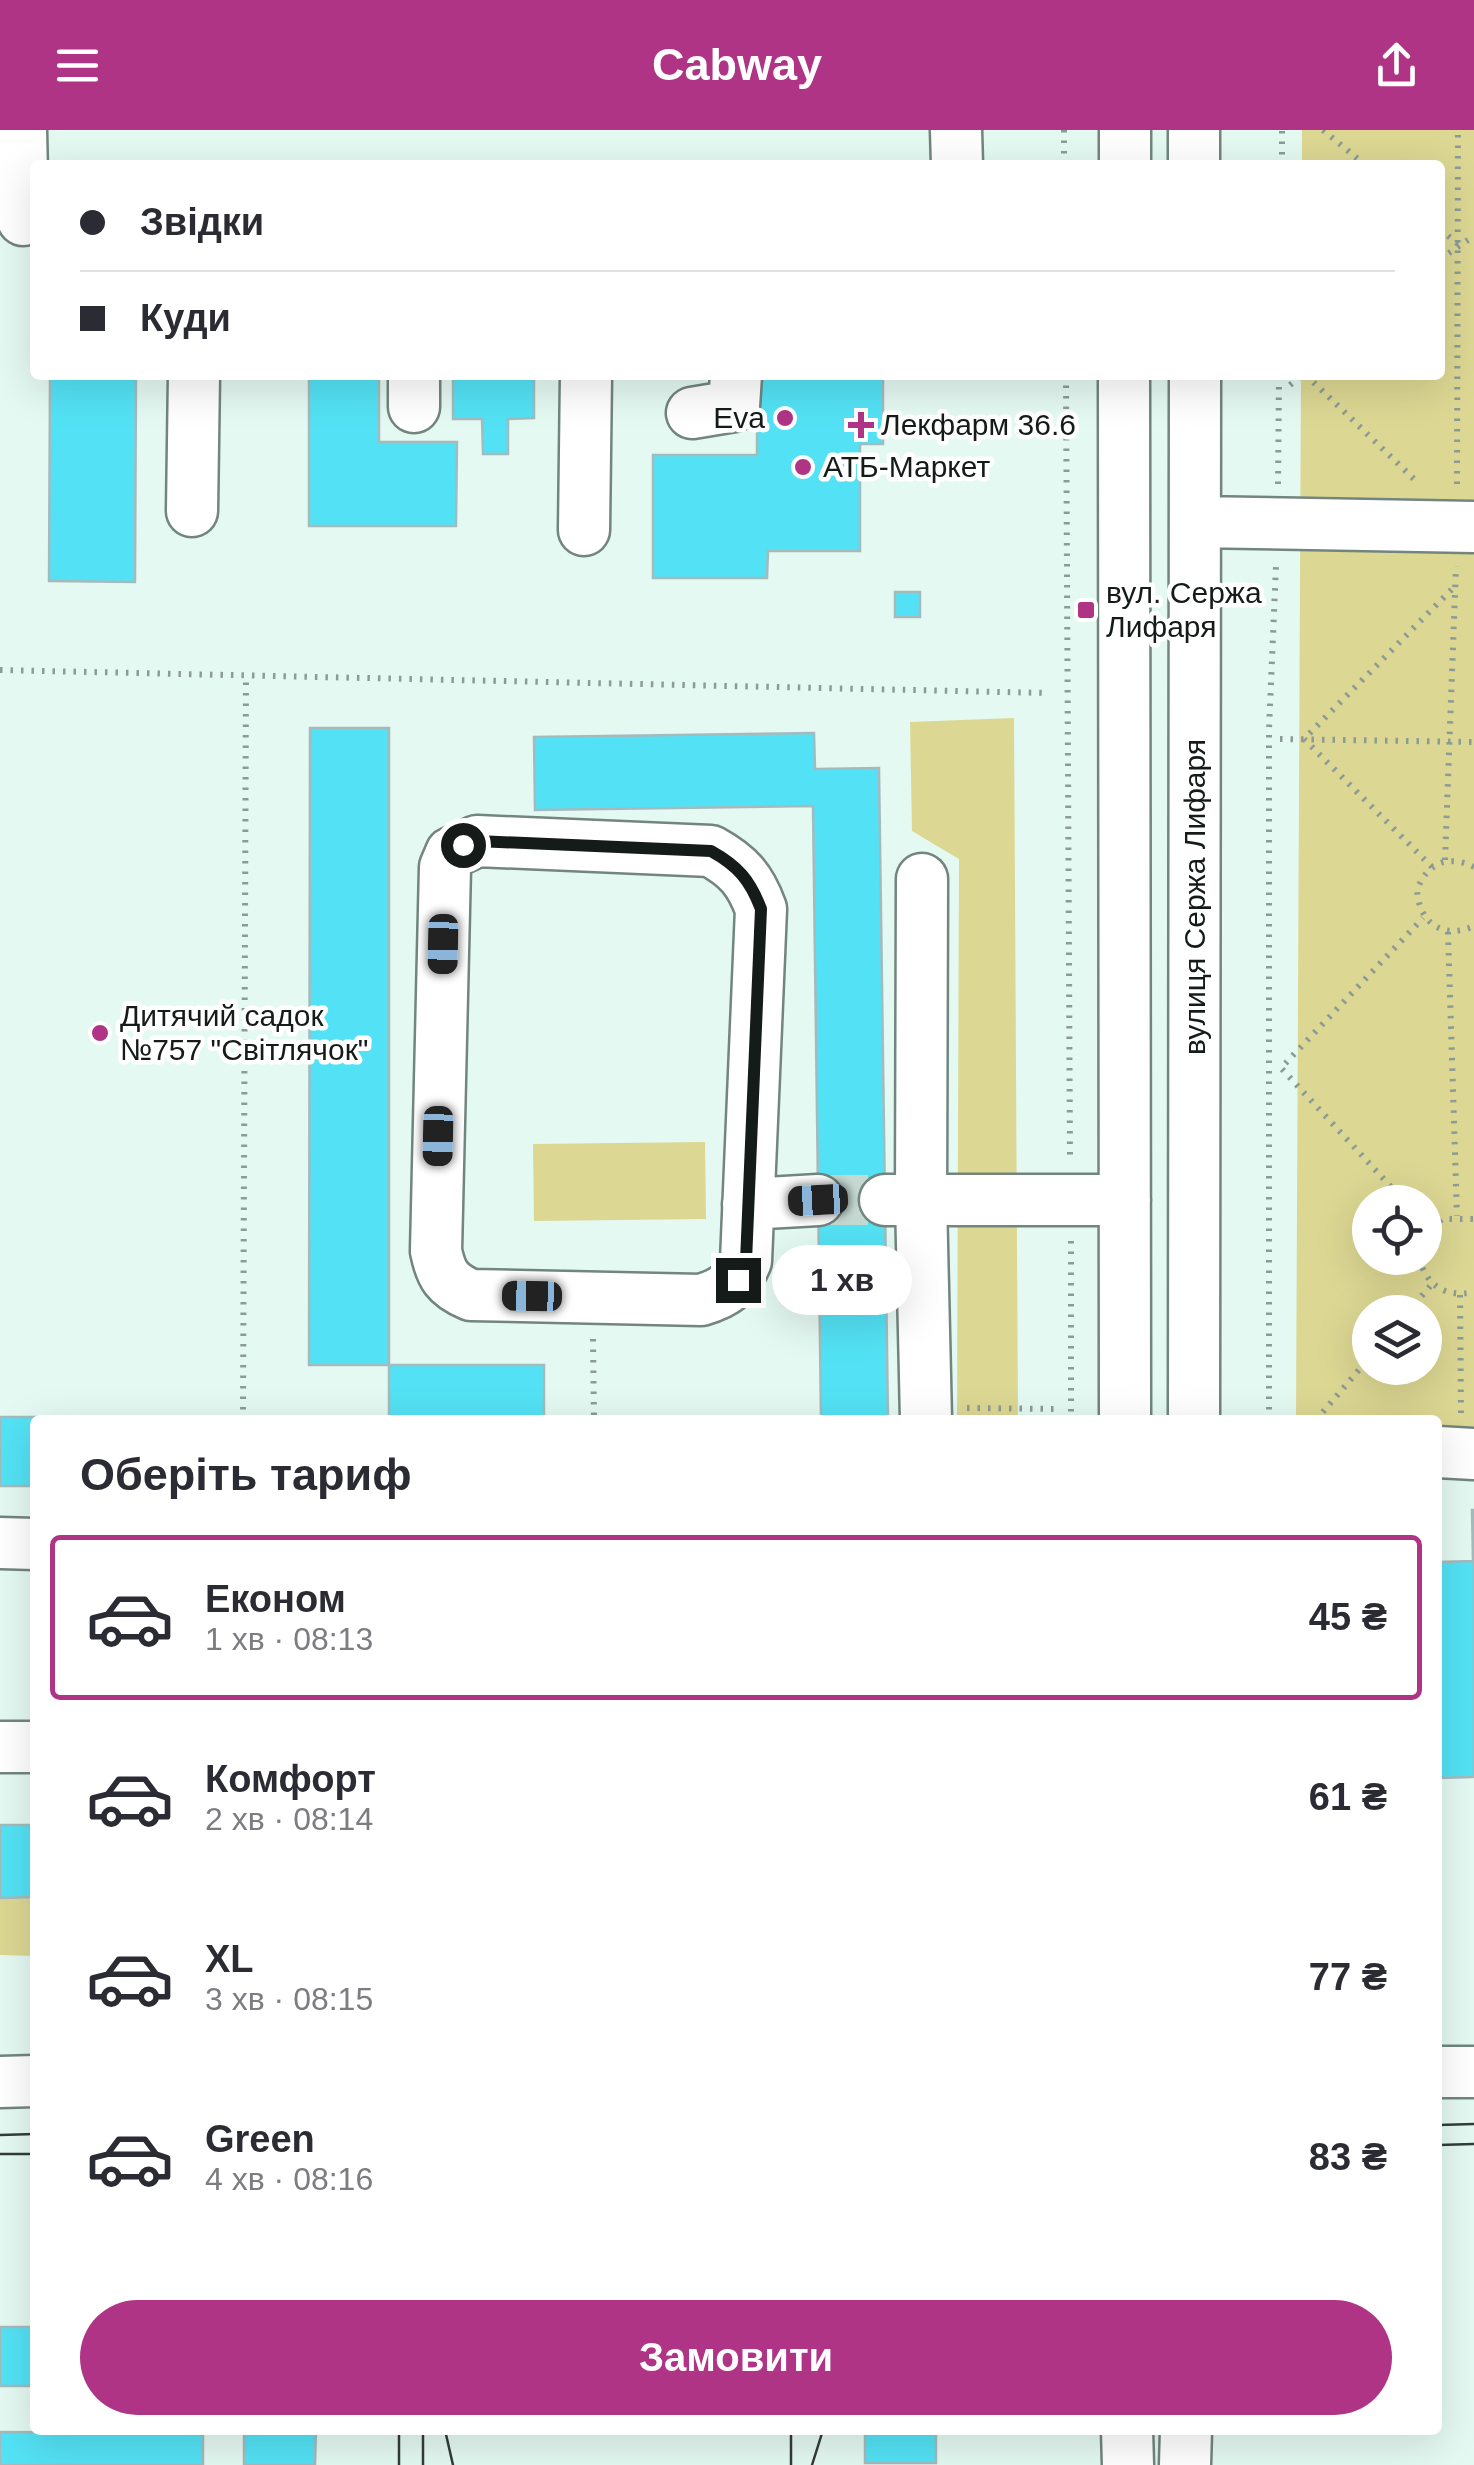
<!DOCTYPE html>
<html lang="uk">
<head>
<meta charset="utf-8">
<style>
  body { margin:0; font-family:Helvetica,sans-serif; background:#f7f7f7; color:#2b2b33; height:100vh; display:flex; flex-direction:column; font-size:38px; white-space:nowrap }
  * { box-sizing:border-box; margin:0 }
  p { font-size:32px; color:#7c7c81 }
  .icon { flex:none; width:55px; height:55px; fill:none; stroke:currentColor; stroke-width:2; stroke-linecap:round; stroke-linejoin:round }
  .map { position:relative; flex:1; overflow:hidden }
  .panel { position:absolute; left:30px; top:1285px; width:1412px; height:1020px; display:flex; flex-direction:column; background:#fff; border-radius:10px; box-shadow:0 10px 40px #0002 }
  .panel>* { flex:none }
  .top-card { position:absolute; left:30px; top:30px; width:1415px; height:220px; border-radius:10px; box-shadow:0 10px 40px #0002; display:grid; align-content:center; height:220px; padding:0 50px; background:#fff }
  .buttons { position:absolute; left:1352px; top:1055px; display:grid; gap:20px }
  .buttons a { display:grid; place-items:center; width:90px; height:90px; border-radius:50%; background:#fff; box-shadow:0 10px 40px #0002; font-size:50px }
  .end { position:absolute; width:45px; height:45px; margin:-22px; border:12px solid #141b19; background:#fff; box-shadow:0 0 0 5px #fff }
  .from { border-radius:50% }
  .bubble { position:absolute; height:70px; border-radius:35px; background:#fff; box-shadow:0 10px 40px #0002; font-size:32px; font-weight:600; line-height:70px; text-align:center }
  .car { position:absolute; width:30px; height:60px; margin:-30px -15px; border-radius:12px; box-shadow:0 0 8px 2px #0007; background:linear-gradient(#222 24%,#8ab4d8 0 40%,#222 0 76%,#8ab4d8 0 86%,#222 0) }
  .top-card b { display:flex; align-items:center; gap:35px; height:95px; font-size:38px }
  .top-card b+b { border-top:2px solid #e1e1e2 }
  .top-card i { width:25px; height:25px; background:#2b2b33 }
  ul { padding:0; list-style:none }
  li { display:flex; align-items:center; gap:30px; height:165px; margin:0 20px 15px; padding:0 30px; border:5px solid transparent; border-radius:10px }
  li div { flex:1 }
  li b { display:block; font-size:38px }
  li em { font-style:normal; font-weight:600 }
  li.active { border-color:#b03485 }
  li>.icon { width:90px; height:90px; stroke-width:1.5 }
  h2 { padding:0 50px; font-size:45px; line-height:120px }
  .button { display:flex; gap:20px; margin-top:auto; padding:20px 50px }
  .button a { flex:1; height:115px; border-radius:60px; background:#b03485; color:#fff; font-size:40px; font-weight:600; line-height:115px; text-align:center }
  header { display:flex; justify-content:space-between; align-items:center; height:130px; padding:0 50px; background:#b03485; color:#fff; font-size:45px; font-weight:600 }
  .map>svg:first-child { display:block }
  .green { fill:#dcd792; fill-rule:evenodd }
  .building { fill:#53e2f5; stroke:#a5babd; stroke-width:2.5 }
  .lines { fill:none; stroke-linecap:round; stroke-linejoin:round }
  .minor-tunnel { stroke:#c5d8d1; stroke-width:50; stroke-dasharray:50 25; stroke-linecap:butt }
  .minor-casing { stroke:#72857e; stroke-width:55 }
  .path { stroke:#8c9b96; stroke-width:6; stroke-dasharray:2.5 8; stroke-linecap:butt }
  .minor { stroke:#fff; stroke-width:50 }
  .tram { stroke:#323c39; stroke-width:2.5 }
  .route { stroke:#141b19; stroke-width:12 }
  .poi-dot { fill:#b03485; stroke:#fff; stroke-width:4 }
  .labels { text-anchor:middle; stroke-width:9; stroke-linejoin:round; paint-order:stroke }
  .poi-label { font-size:30px; fill:#141b19; stroke:#fff; text-anchor:start }
  .street-label { font-size:30px; fill:#141b19; stroke:#fff }
</style>
</head>
<body>
<header><svg class="icon" aria-label="menu" viewBox="0 0 24 24"><path d="M4 6h16M4 12h16M4 18h16"/></svg>Cabway<svg class="icon" aria-label="share" viewBox="0 0 24 24"><path d="M12 15V3M7 8l5-5 5 5M5 13v7h14v-7"/></svg></header>
<div class="map">
<svg width="1474" height="2335" viewBox="0 0 1474 2335">
  <rect width="100%" height="100%" fill="#e4f9f2"/>
  <!-- green -->
  <path class="green" d="M1302,0h172v1310l-36,-1v-19h-142l5,-1045h139v-210h-138zM1370,1072h55v56h-55zM1370,1182h55v56h-55z
    M1014,588l4,702h-61l2,-561 -47,-28 -2,-109z
    M705,1012l1,77 -172,2 -1,-77z
    M35,1767v59l-35,-1v-57z"/>
  <!-- building -->
  <path class="building" d="M50,245h86l-1,207 -86,-1z
    M309,245h70v67h78l-1,84h-147z
    M453,245h81v43l-26,1v35h-25l-1,-35h-29z
    M757,245h126v69h-23v107h-92l-1,27h-114v-123h104z
    M895,462h25v25h-25z
    M310,598h79v637h-80z
    M814,603l1,36 64,-1 9,652h-67l-8,-614 -278,4 -1,-73z
    M389,1235h155v55h-155z
    M0,1287h138v3h-103v66h-35z
    M1472,1380h2v267l-36,1v-216l35,-1z
    M0,1695h35v72l-35,1z
    M0,2197h35v59h-35z
    M244,2300h72l-1,35h-71z
    M865,2300h71v33h-71z
    M0,2302l203,1v32h-203z"/>
  <g class="lines">
    <!-- minor-tunnel -->
    <path class="minor-tunnel" d="M818,1070h67"/>
    <!-- minor casing -->
    <g class="minor-casing">
      <path id="minor" d="M21,0l2,90
        M956,0l1,35
        M1125,35v-35
        M1194,35v-35
        M1124,245l1,1045
        M414,277v-32
        M692,283l42,-7 2,-31
        M192,381l2,-136
        M1196,392l278,5
        M584,400l2,-155
        M477,711l234,10c27,15 39,28 50,58l-15,352c-10,24 -21,32 -45,39l-230,-5c-24,-10 -30,-20 -35,-44l9,-384 6,-14z
        M922,749l-1,321 5,220
        M885,1070h240
        M748,1074l70,-4
        M1194,1290l1,-1045
        M1438,1322l36,2
        M0,1413l35,1
        M0,1617h35
        M1438,1942h36
        M0,1952l35,-1
        M1127,2300l1,35
        M1185,2335l1,-35"/>
    </g>
    <!-- path -->
    <path class="path" d="M1064,0v35
      M1323,0l42,35
      M1282,35v-35
      M1440,99l18,15
      M1440,129l34,-23
      M1066,245l4,784
      M1306,245l111,107
      M1290,255l12,-10
      M1278,354l1,-109
      M1457,354l1,-354
      M0,540l1048,23
      M1280,609l194,3
      M1445,730l11,-294
      M1432,737l-128,-128 150,-152
      M1474,737c-26,-13 -47,-4 -57,23 2,33 26,50 57,36
      M1448,802l9,284
      M1405,1072l-124,-134 142,-150
      M1425,1106l17,-17h32
      M1071,1111v179
      M1419,1128c8,28 26,40 55,34
      M1460,1165l1,119
      M1408,1182l24,-28
      M593,1209l1,81
      M967,1278l90,1
      M243,1290l3,-744
      M1269,1290v-691l7,-163
      M1316,1290l54,-63"/>
    <!-- minor -->
    <use href="#minor" class="minor"/>
    <!-- tram -->
    <path class="tram" d="M1438,1995l36,-1
      M0,2005l35,-1
      M1438,2015l36,-1
      M0,2024h35
      M399,2300v35
      M423,2300v35
      M445,2300l8,35
      M791,2300v35
      M812,2335l11,-35"/>
  </g>
  <g class="lines">
    <!-- route -->
    <path class="route" d="M463,715l14,-4 234,10c27,15 39,29 50,58l-15,352 -8,19"/>
  </g>
  <!-- markers -->
  <g class="poi-dot">
    <circle cx="785" cy="288" r="10"/>
    <path d="M856 280h10v10h10v10h-10v10h-10v-10h-10v-10h10z"/>
    <circle cx="803" cy="337" r="10"/>
    <rect x="1076" y="470" width="20" height="20" rx="5"/>
    <circle cx="100" cy="903" r="10"/>
  </g>
  <g class="labels">
    <!-- poi labels -->
    <g class="poi-label">
      <text x="765" y="298" text-anchor="end">Eva</text>
      <text x="881" y="305">Лекфарм 36.6</text>
      <text x="823" y="347">АТБ-Маркет</text>
      <text x="1106" y="473">вул. Сержа<tspan x="1106" dy="34">Лифаря</tspan></text>
      <text x="120" y="896">Дитячий садок<tspan x="120" dy="34">№757 "Світлячок"</tspan></text>
    </g>
    <!-- street labels -->
    <g class="street-label">
      <text transform="translate(1195 767) rotate(-90)" y="10">вулиця Сержа Лифаря</text>
    </g>
  </g>
</svg>
<div class="buttons">
<a><svg class="icon" aria-label="locate" viewBox="0 0 24 24"><circle cx="12" cy="12" r="6"/><path d="M12 2v4M12 18v4M2 12h4M18 12h4"/></svg></a>
<a><svg class="icon" aria-label="layers" viewBox="0 0 24 24"><path d="M12 4l9 5-9 5-9-5zM3 14l9 5 9-5"/></svg></a>
</div>
<i class="end from" style="left:463px;top:715px"></i>
<i class="end" style="left:738px;top:1150px"></i>
<div class="bubble" style="left:772px;top:1115px;width:140px">1 хв</div>
<i class="car" style="left:443px;top:814px;rotate:181deg"></i>
<i class="car" style="left:438px;top:1006px;rotate:181deg"></i>
<i class="car" style="left:818px;top:1070px;rotate:267deg"></i>
<i class="car" style="left:532px;top:1166px;rotate:271deg"></i>
<div class="top-card">
<b><i class="from"></i>Звідки</b>
<b><i></i>Куди</b>
</div>
<section class="panel">
<h2>Оберіть тариф</h2>
<ul>
<li class="active"><svg class="icon" aria-label="car" viewBox="0 0 24 24"><path d="M5 17H2v-5l4-1 3-4h7l3 4 3 1v5h-3M9 17h6M6 11h13"/><circle cx="7" cy="17" r="2"/><circle cx="17" cy="17" r="2"/></svg><div><b>Економ</b><p>1 хв · 08:13</p></div><em>45 ₴</em></li>
<li><svg class="icon" aria-label="car" viewBox="0 0 24 24"><path d="M5 17H2v-5l4-1 3-4h7l3 4 3 1v5h-3M9 17h6M6 11h13"/><circle cx="7" cy="17" r="2"/><circle cx="17" cy="17" r="2"/></svg><div><b>Комфорт</b><p>2 хв · 08:14</p></div><em>61 ₴</em></li>
<li><svg class="icon" aria-label="car" viewBox="0 0 24 24"><path d="M5 17H2v-5l4-1 3-4h7l3 4 3 1v5h-3M9 17h6M6 11h13"/><circle cx="7" cy="17" r="2"/><circle cx="17" cy="17" r="2"/></svg><div><b>XL</b><p>3 хв · 08:15</p></div><em>77 ₴</em></li>
<li><svg class="icon" aria-label="car" viewBox="0 0 24 24"><path d="M5 17H2v-5l4-1 3-4h7l3 4 3 1v5h-3M9 17h6M6 11h13"/><circle cx="7" cy="17" r="2"/><circle cx="17" cy="17" r="2"/></svg><div><b>Green</b><p>4 хв · 08:16</p></div><em>83 ₴</em></li>
</ul>
<div class="button"><a>Замовити</a></div>
</section>
</div>
</body>
</html>
